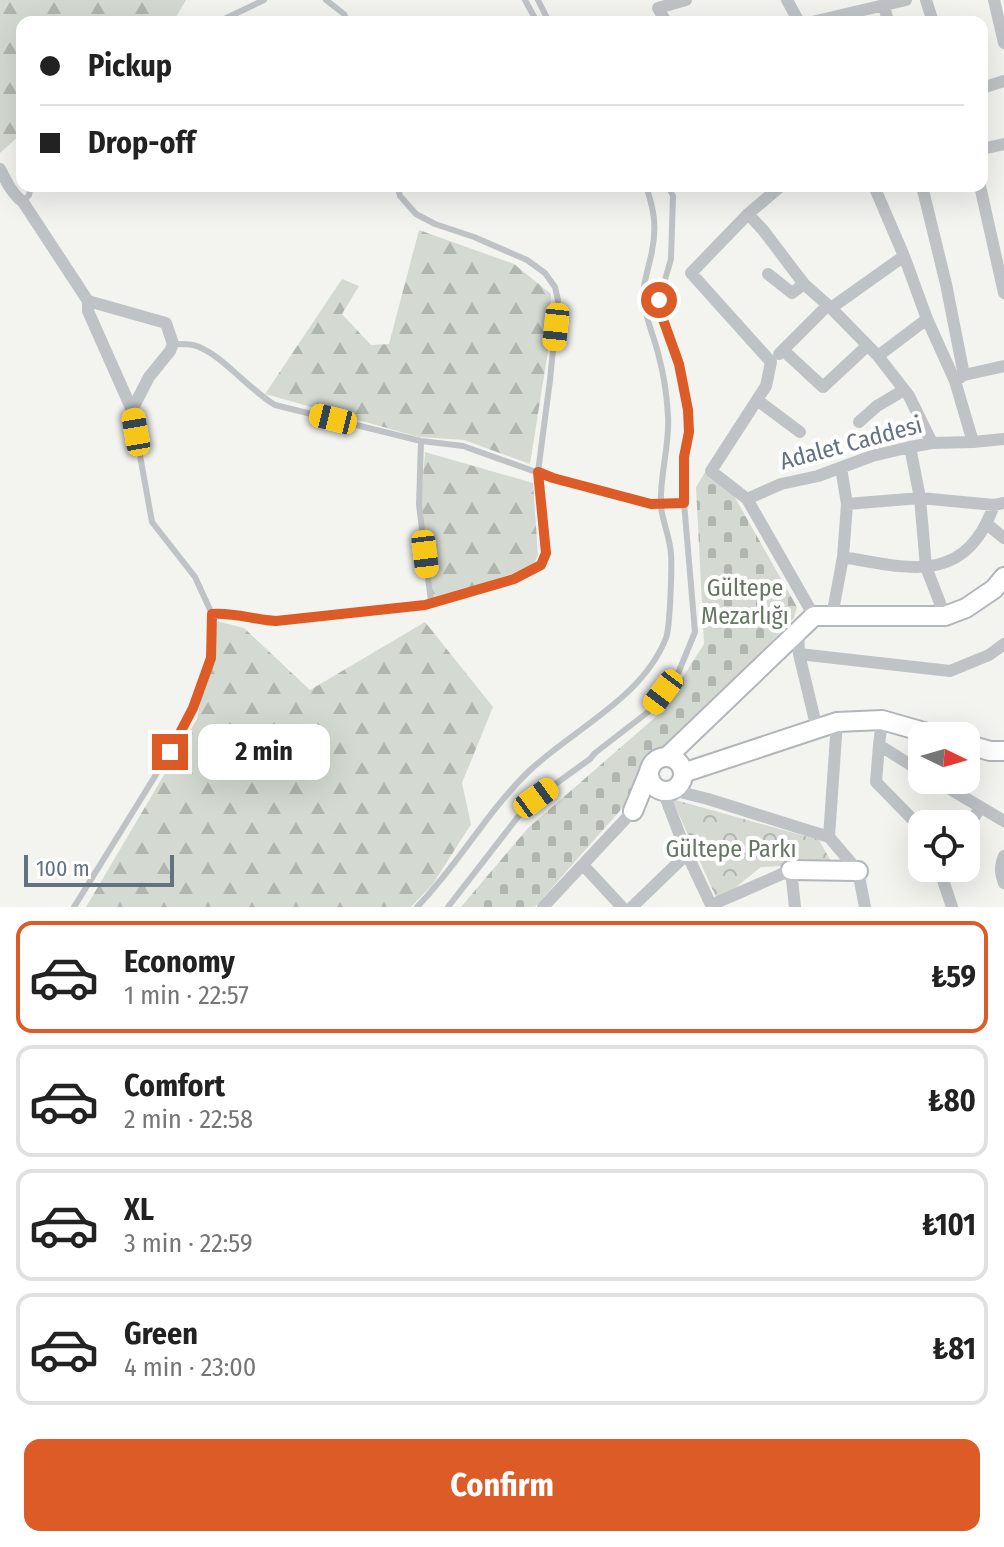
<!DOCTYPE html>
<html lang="en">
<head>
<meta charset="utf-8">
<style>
  body { margin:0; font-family:"Fira Sans Condensed",sans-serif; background:#f6f6f6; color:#222; height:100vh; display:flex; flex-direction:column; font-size:30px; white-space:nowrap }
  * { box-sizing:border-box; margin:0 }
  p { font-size:26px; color:#767676 }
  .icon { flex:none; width:44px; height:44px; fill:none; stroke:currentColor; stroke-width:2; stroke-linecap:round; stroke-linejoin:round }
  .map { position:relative; height:907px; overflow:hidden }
  .panel { display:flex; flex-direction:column; background:#fff; flex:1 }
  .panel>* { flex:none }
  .hud { position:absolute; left:16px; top:16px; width:972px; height:176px; border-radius:16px; box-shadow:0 8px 32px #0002; display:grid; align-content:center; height:176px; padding:0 24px; background:#fff }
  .needle { width:52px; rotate:95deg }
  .controls { position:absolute; left:908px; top:722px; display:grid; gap:16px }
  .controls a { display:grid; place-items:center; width:72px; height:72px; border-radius:16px; background:#fff; box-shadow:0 8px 32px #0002; font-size:40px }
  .scale { position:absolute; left:24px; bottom:20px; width:150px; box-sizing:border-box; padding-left:8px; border:4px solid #637280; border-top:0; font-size:22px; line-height:28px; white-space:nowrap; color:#637280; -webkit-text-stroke:6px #fff; paint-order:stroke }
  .end { position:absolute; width:36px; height:36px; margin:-18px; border:10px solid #dd5b26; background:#fff; box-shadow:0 0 0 4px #fff }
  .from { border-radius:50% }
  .bubble { position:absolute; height:56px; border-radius:16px; background:#fff; box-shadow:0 8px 32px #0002; font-size:26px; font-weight:700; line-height:56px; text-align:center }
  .car { position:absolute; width:24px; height:48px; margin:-24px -12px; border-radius:10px; box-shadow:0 0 6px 2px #0007; background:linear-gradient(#f5c518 24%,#345 0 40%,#f5c518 0 76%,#345 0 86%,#f5c518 0) }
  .hud b { display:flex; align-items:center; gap:28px; height:76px; font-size:30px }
  .hud b+b { border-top:2px solid #e0e0e0 }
  .hud i { width:20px; height:20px; background:#222 }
  ul { padding:14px 0 0; list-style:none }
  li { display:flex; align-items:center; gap:24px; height:112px; margin:0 16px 12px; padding:0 8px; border:4px solid #e0e0e0; border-radius:16px }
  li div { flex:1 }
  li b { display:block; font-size:30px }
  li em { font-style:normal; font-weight:700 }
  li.active { border-color:#dd5b26 }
  li>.icon { width:72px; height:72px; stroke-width:1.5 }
  .button { display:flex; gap:16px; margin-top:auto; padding:16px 24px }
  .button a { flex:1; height:92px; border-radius:16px; background:#dd5b26; color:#fff; font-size:32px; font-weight:700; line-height:92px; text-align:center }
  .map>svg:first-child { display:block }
  .forest { fill:url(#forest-firs) }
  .cemetery { fill:url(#cemetery-stones) }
  .park { fill:url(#park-crowns) }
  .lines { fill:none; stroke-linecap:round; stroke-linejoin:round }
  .secondary-casing { stroke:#b1b6ba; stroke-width:22 }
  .lane { stroke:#bfc3c6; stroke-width:6 }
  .street { stroke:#bfc3c6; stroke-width:12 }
  .secondary { stroke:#fff; stroke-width:18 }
  .route { stroke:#dd5b26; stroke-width:10 }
  .labels { text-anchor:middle; stroke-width:8; stroke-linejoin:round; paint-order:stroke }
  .street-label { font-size:24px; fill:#637280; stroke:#fff }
  .park-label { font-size:24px; fill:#657762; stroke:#fff }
</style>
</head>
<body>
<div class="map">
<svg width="1004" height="907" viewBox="0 0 1004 907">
  <defs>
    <pattern id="forest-firs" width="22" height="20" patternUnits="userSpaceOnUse" patternTransform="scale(2)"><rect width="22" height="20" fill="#d4dad1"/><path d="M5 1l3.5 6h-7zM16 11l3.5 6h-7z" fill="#b0b5af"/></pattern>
    <pattern id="cemetery-stones" width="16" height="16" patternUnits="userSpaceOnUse" patternTransform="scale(2)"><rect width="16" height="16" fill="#d4dad1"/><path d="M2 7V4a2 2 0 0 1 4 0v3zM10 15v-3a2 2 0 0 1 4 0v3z" fill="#b0b5af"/></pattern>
    <pattern id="park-crowns" width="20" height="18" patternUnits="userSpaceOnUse" patternTransform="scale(2)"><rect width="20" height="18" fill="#d4dad1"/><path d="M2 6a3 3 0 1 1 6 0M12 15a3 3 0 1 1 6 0" fill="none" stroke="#b0b5af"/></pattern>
  </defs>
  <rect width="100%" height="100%" fill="#f3f4f0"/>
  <!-- forest -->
  <path class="forest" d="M0,0h186l-13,22h-151v111l-22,20z
    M419,230l95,34 37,30 -2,51 -19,119 -66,-24 -45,-3 -154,-43 77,-115 17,7 -17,28 29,31 18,-1z
    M425,452l108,31 5,72 -3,7 -11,8 -91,30 -12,-98z
    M217,621l27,7 66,62 115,-68 68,85 -31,76 9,41 -38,60 -22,23h-325l111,-188z"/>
  <!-- cemetery -->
  <path class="cemetery" d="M707,469l26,25 64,113 -3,11 -148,150 -14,29 -97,110h-74l67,-79 131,-114 45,-70 -8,-157z"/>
  <!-- park -->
  <path class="park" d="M672,799l147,41 13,23 -71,4 -43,35z"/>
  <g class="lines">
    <!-- secondary casing -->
    <g class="secondary-casing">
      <path id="secondary" d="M966,744l24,7h14
        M668,756l146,-140h131l21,-8 28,-19 10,-12
        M649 774a17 17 0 1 1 34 0a17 17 0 1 1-34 0Z
        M683,773l154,-51 45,-2 56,16
        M633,811l16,-39
        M791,870l67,1"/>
    </g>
    <!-- lane -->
    <path class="lane" d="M326,0l18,14 4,8
      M525,0l12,22
      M538,0l11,22
      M218,22l46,-22
      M23,202l6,-7 2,-9
      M173,344c7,0 14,0 20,1 26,6 56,45 82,60l146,36 42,5 90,32 98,26 33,-1
      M421,441l-2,64 12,97
      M212,614c21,-2 43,6 64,7l149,-16 89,-26 27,-14 5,-12 -8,-81 12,-92 8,-80 -3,-13 -10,-14 -18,-13 -53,-23 -39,-13 -19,-10 -16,-18 -3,-10
      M74,907l96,-155 23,-44 18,-50 1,-44 -17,-37 -43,-55 -20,-111
      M417,907c41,-42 69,-94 111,-135 45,-43 114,-73 138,-134 4,-10 6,-70 5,-84 -1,-16 -8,-31 -10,-47 -2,-30 9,-61 7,-91 -1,-19 -4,-40 -9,-59 -4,-18 -12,-35 -15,-53 -3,-17 5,-36 8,-53 5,-25 2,-41 -6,-65
      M448,907l69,-89 19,-20 54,-39 5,-6 53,-41 31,-41 16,-39 -12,-141 1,-34 5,-25 -1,-22 -9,-46 -19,-53 -1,-11 12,-41 2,-63 -5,-10"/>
    <!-- street -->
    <path class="street" d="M787,0l12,22
      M926,0l7,22
      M994,0l10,43
      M884,5l4,17
      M666,22l-8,-14 28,-8
      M812,22l94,-22
      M982,88l22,-7
      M982,149l22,-5
      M0,169c6,12 12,25 23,33l65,99v10l44,99
      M922,186l24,98 18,91
      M980,186l24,107
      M748,214l15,16 41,54 27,24 47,48 31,40 23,47
      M768,274l24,19 12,-9
      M88,301l78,22 7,21 -3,7 -21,26 -17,33
      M831,308l73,-52
      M783,350l40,37 44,-41
      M779,354l49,-49
      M878,356l49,-37
      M958,379l6,-4 40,-9
      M757,400l43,32
      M859,422l18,-16 27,-16
      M973,442l31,-3
      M910,447l10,51 6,69 19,49
      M747,499l-36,-28 55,-85 5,-24 -80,-89 57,-59 33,-28
      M847,504l73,-6 74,7 10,-2
      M987,524l17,14
      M843,557c67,12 123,28 151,-52
      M814,616l-67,-117 34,-15 37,-8 54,-20 38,-9 22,-4 41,-1 -18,-61 -28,-62 -23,-63 -30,-70
      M832,616l11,-59 4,-53 -6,-36
      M798,630l1,24 151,17 39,-16 15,-11
      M799,654l18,75
      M882,720l-3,25 43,27
      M879,745l-3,37 46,47
      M935,780l69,41
      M672,790l36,9 121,38 29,34 7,36
      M663,791l24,63 25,53
      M966,830l14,-22
      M829,837l8,-115
      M1004,856c-4,10 -4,17 0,27
      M583,865l39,42
      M944,868l-3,6 11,33
      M543,907l90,-96
      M632,907l55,-53
      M714,907l4,-5 73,-32 4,37"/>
    <!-- secondary -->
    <use href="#secondary" class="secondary"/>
  </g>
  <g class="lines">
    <!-- route -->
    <path class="route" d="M170,752l23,-44 18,-50 1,-44c21,-2 43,6 64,7l149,-16 89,-26 27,-14 5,-12 -8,-81 15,6 98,26 33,-1v-46l5,-25 -1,-22 -9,-46 -19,-53 -1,-11"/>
  </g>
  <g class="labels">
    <!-- street labels -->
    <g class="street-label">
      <text transform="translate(851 443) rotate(-15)" y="8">Adalet Caddesi</text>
    </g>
    <!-- park labels -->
    <g class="park-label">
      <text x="745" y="596">Gültepe<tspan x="745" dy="28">Mezarlığı</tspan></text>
      <text x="731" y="857">Gültepe Parkı</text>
    </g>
  </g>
</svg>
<div class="controls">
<a><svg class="needle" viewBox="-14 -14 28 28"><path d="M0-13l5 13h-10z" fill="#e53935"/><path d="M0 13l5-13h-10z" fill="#767676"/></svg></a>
<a><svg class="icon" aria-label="locate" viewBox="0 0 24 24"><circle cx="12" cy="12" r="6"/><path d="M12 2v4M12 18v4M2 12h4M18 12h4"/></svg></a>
</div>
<div class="scale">100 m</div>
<i class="end from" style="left:659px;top:300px"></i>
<i class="end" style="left:170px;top:752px"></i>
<div class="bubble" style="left:198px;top:724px;width:132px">2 min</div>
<i class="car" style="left:556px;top:327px;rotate:186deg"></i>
<i class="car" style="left:333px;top:419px;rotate:284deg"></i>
<i class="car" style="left:136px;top:432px;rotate:350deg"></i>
<i class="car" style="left:425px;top:554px;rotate:173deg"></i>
<i class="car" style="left:663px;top:692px;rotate:217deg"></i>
<i class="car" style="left:536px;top:798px;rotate:54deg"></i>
<div class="hud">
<b><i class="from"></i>Pickup</b>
<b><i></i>Drop-off</b>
</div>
</div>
<section class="panel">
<ul>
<li class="active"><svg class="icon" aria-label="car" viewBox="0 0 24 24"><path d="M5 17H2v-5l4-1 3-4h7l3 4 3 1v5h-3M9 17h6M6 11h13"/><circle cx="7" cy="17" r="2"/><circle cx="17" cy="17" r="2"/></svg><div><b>Economy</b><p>1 min · 22:57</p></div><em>₺59</em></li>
<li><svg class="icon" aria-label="car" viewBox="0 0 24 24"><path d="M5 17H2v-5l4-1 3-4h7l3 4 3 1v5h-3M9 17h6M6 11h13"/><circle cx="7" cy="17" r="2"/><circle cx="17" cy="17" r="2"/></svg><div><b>Comfort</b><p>2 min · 22:58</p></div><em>₺80</em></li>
<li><svg class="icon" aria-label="car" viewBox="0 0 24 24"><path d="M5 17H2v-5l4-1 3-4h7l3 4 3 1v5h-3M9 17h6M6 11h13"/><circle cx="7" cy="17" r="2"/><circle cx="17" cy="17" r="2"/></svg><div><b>XL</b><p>3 min · 22:59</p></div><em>₺101</em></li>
<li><svg class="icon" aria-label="car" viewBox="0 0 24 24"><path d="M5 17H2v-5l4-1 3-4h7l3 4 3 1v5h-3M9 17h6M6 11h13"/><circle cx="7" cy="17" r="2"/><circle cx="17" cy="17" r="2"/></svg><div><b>Green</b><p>4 min · 23:00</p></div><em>₺81</em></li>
</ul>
<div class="button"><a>Confirm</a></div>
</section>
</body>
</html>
